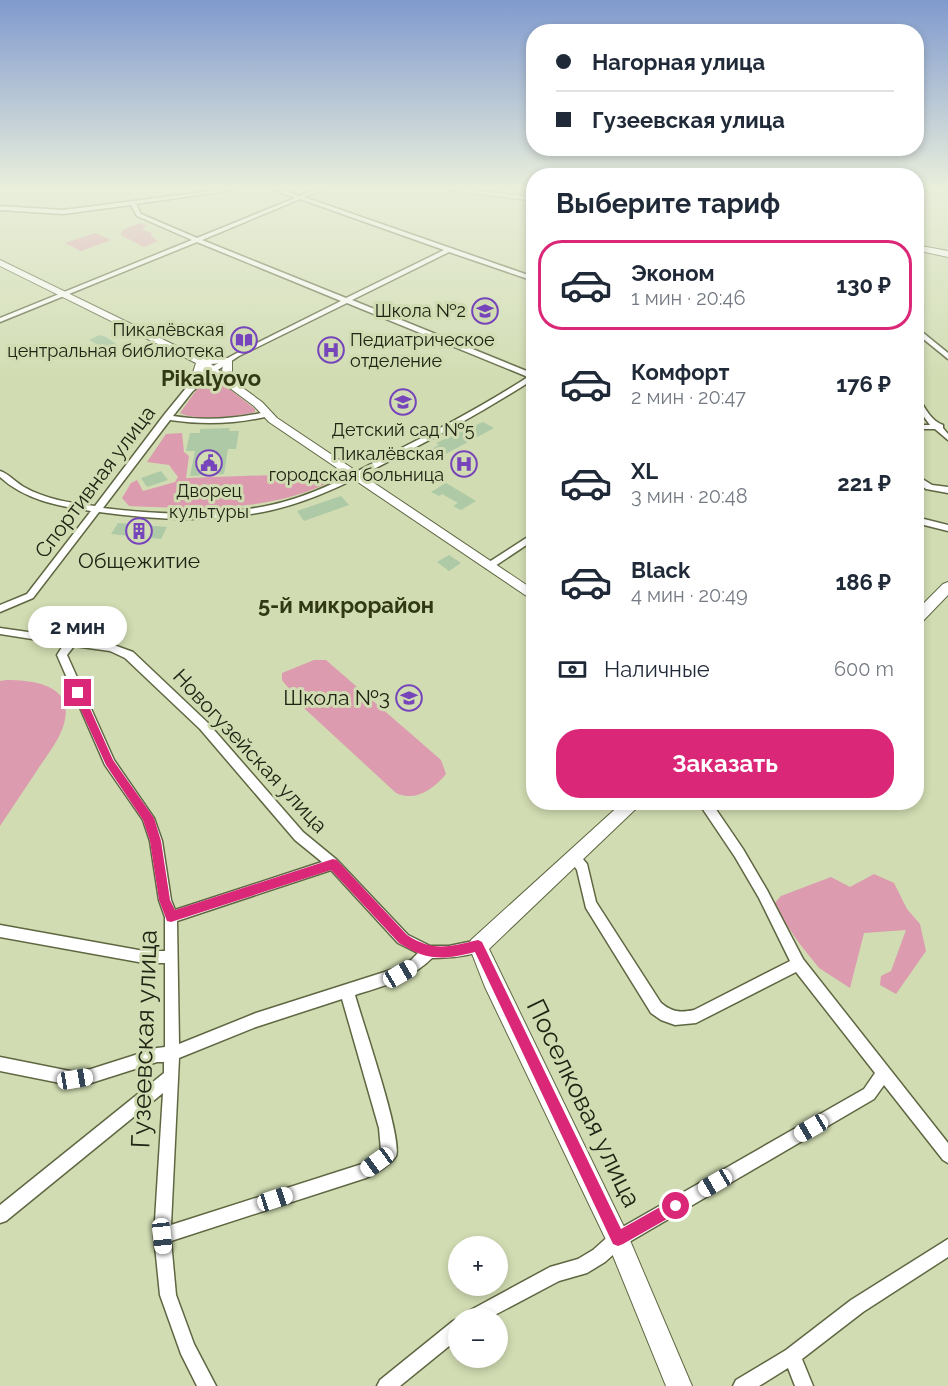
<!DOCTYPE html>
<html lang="ru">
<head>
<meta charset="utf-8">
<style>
  body { margin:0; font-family:Raleway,sans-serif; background:#f2f2f3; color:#1f2937; height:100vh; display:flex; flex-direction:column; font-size:22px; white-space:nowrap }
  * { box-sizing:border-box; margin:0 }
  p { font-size:20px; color:#747a83 }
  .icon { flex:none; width:33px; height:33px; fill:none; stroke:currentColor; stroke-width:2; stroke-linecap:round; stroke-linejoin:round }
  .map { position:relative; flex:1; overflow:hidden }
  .details { position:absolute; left:526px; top:168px; width:398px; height:642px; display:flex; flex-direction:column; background:#fff; border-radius:24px; box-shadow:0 3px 9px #0003 }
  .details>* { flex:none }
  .banner { position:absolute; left:526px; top:24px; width:398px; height:132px; border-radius:24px; box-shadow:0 3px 9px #0003; display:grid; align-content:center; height:132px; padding:0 30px; background:#fff }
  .controls { position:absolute; left:448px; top:1236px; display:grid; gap:12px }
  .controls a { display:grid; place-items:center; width:60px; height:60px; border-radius:50%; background:#fff; box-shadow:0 3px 9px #0003; font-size:30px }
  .end { position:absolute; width:27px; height:27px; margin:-14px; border:8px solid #db2777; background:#fff; box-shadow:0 0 0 3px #fff }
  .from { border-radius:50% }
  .bubble { position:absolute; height:42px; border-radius:21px; background:#fff; box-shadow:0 3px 9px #0003; font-size:20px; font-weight:700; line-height:42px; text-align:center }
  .car { position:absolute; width:18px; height:36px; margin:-18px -9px; border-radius:8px; box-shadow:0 0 4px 2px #0007; background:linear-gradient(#fff 24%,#345 0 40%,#fff 0 76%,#345 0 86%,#fff 0) }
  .banner b { display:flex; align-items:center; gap:21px; height:57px; font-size:22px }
  .banner b+b { border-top:2px solid #e0e1e3 }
  .banner i { width:15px; height:15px; background:#1f2937 }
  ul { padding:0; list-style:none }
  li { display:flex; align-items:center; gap:18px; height:90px; margin:0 12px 9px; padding:0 18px; border:3px solid transparent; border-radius:24px }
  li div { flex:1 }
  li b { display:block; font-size:22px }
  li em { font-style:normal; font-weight:700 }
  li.on { border-color:#db2777 }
  li>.icon { width:54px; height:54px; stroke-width:1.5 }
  h2 { padding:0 30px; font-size:27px; line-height:72px }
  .pay { display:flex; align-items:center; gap:15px; height:66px; padding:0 30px; font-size:22px }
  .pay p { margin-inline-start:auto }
  .cta { display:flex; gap:12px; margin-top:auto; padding:12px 30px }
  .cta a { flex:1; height:69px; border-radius:24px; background:#db2777; color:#fff; font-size:24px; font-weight:700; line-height:69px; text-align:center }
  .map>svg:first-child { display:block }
  .green { fill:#dc9baf }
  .building { fill:#adc9a6 }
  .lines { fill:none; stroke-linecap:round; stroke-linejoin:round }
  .street-casing { stroke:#5f6742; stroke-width:3 }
  .secondary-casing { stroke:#5f6742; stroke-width:2 }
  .street { fill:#fff; fill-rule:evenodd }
  .secondary { fill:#fff; fill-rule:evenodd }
  .route { fill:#db2777 }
  .labels { text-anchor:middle; stroke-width:6; stroke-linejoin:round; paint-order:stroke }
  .far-poi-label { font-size:18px; fill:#202414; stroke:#d1dcb2; text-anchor:end }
  .street-label { font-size:21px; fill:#202414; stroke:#d1dcb2 }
  .poi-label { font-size:21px; fill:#202414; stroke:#d1dcb2 }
  .far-district-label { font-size:22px; font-weight:bold; fill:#313914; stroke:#d1dcb2 }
  .neighbourhood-label { font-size:22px; font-weight:bold; fill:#313914; stroke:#d1dcb2 }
  .near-street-label { font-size:26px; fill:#202414; stroke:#d1dcb2 }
</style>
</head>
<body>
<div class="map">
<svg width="948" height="1386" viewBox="0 0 948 1386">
  <rect width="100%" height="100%" fill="#d1dcb2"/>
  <!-- green -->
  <path class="green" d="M140,223l7,3 -5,3 10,4 -1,3 7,5 -14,6 -23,-12 1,-5z
    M95,233l16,7 -30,11 -16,-8z
    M204,384l20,1 31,24v3c-16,5 -61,9 -75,1l20,-28z
    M182,433l2,19 5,4 -3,22 144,-5 5,6c-62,34 -138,30 -206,27l-7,-8 9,-15 6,-3 6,11 32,-9 3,-5 -9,-12 -22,-3 19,-28z
    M314,660h12l115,100 5,14c-13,16 -31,28 -50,19l-91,-84 -23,-29v-7z
    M6,680c25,0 66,4 59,39 -3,19 -19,37 -29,53 -12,18 -24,36 -36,54v-145z
    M874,874l20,9 13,26 13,15 6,27 -30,43 -16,-9 1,-9 10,-5 15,-41 -42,3 -14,55 -31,-20 -20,-25 -26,-38 8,-9 50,-19 19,10z"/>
  <!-- building -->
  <path class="building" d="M99,335l7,2 12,8 -11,5 -18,-10z
    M483,422l11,6 -65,35 -11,-7 21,-11 -3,-2z
    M230,428l-1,3h10l-3,18h-8l-4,25 -34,2 5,-25h-9l4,-18h10v-4z
    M161,471l7,9 -21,7 -6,-9z
    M446,483l30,18 -15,9 -8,-4 5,-3 -16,-9 -3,2 -8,-4z
    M341,496l8,9 -45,16 -7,-10z
    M118,523l25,2 24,2 -6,12 -50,-5z
    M449,555l12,8 -12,8 -12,-9z"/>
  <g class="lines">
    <!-- street casing -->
    <g class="street-casing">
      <path id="street" d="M219,190h14l-97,14 5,10 56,24 98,-40 -20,-8h8l16,6 15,-6h7l-17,7 230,80v4l-85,-29 -97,48 182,74v5c-45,29 -92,55 -139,79 -40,21 -79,42 -123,52 -57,13 -115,10 -173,2l-66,86 -33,14v-7l27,-11 64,-83c-33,-5 -66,-11 -91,-34v-6c9,3 15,11 24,16 21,12 46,16 71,19l69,-91 22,-27 18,-17 31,-17 106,-53 -144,-59 -197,80v-4l192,-78 -55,-24 -6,-11 -68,9 -63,-4v-4l63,4zM300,199l144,51 -98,48 -144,-58zM347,303l181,74c-45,29 -92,54 -140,78 -37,20 -75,41 -117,50 -56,12 -112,10 -168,3l67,-88c33,5 66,4 99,-4l1,-2 -4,-2c-31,7 -62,9 -93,4l19,-24 18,-17 29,-19z
        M916,327l32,26v6l-32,-26z
        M916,398h3c6,10 12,23 24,27v3l5,6v6l-13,-11h-19v-4h14l-14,-19z
        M916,475l16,10 16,2v6l-22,-4 -10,-8z
        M916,517l32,8v6l-32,-8z
        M534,533v7l-42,28h-6l-2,-2 2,-2z
        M0,628l111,16 22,8 75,71 95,109 34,28 71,75 22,11h19l29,-6 5,2 2,4 -2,4c-16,7 -34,8 -51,8 -22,22 -49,28 -77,37 7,26 48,143 41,161 -3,7 -23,19 -30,22l-195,63 5,54 18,49 22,42h-19l-16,-32 -21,-59 -6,-59 9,-143 -157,128 -6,2v-18l164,-132v-11h-7l-66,21 -16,3 -75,-15v-14l75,15 16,-3 66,-21 8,-1v-84h-21l-144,-26v-12l144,26h21v-34l-6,-17 -9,-59 -7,-21 -38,-55 -48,-110 7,-11 -64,-10zM74,646l36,5 15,7 75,71 95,111 27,22 -147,48 -4,-10 -9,-59 -8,-23 -40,-58 -47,-105zM331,870l67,73 20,10 -7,7 -14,8 -141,45 -77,31 -2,-123zM342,999l37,129 2,22 -19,14 -191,61 8,-167 77,-31z
        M698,802h13l32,47 24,41 36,69 145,184v20l-5,-3 -59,-75 -10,14 -250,146 -19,17 -18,11 -28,8 -70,37h-24l2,-6 83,-45 28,-8 15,-9 19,-17 252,-144 11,-16 -79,-101 -100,51 -21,2 -14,-5 -10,-7 -65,-105 -9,-38 -9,-13 2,-4 4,-1 4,1 9,11 9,38 65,101c11,9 19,10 33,7l96,-49 -31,-63 -24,-41z
        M948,1239v18l-85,55 -61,47 11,27h-18l-7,-18 -29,18h-26l3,-6 50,-30 65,-50z
        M459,1318v20l-59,48h-23l3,-6 73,-59z"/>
    </g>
    <!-- secondary casing -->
    <g class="secondary-casing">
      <path id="secondary" d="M449,190h23l62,7v4z
        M916,245l32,6v6l-32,-7z
        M0,260l203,99 29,-1v22l30,22 15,16 257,172v11l-265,-179 -15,-16 -31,-23 -32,1 -1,-2 6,-19 -196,-97zM223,363l-1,10 -11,-9zM204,369l12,9 -15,1z
        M948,582v13l-27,28 -5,2v-14l27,-27z
        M623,802h20l-154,147 137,282 66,155h-26l-57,-140 -124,-259 -16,-41 2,-6z"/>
    </g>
    <!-- street -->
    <use href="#street" class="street"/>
    <!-- secondary -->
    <use href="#secondary" class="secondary"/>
  </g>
  <!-- sky -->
  <linearGradient id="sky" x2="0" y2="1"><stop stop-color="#809ace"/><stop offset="0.49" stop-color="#eaefdc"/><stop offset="1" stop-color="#eaefdc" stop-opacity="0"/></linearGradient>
  <rect width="948" height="384" fill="url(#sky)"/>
  <!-- route -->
  <path class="route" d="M78,689l5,4 30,67 41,58 7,23 9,59 5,10 158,-51 4,1 70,75c26,17 42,12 71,5l4,2 139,287 55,-31 5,2 3,6 -3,5 -58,33 -5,2 -5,-2 -138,-292c-32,8 -48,9 -76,-9l-68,-73 -160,52 -4,-1 -8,-21 -9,-59 -7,-21 -37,-55 -33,-72z"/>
  <!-- icons -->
  <defs>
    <g id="school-ring" transform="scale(1.35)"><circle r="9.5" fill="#d1dcb2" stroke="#7644bb" stroke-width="1.5"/><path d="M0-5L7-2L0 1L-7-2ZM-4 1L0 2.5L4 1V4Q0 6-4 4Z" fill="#7644bb"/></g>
    <g id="library-ring" transform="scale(1.35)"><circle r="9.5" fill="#d1dcb2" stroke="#7644bb" stroke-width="1.5"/><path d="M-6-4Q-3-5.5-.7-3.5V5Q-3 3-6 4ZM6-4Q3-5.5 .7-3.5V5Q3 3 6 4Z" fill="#7644bb"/></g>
    <g id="hospital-ring" transform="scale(1.35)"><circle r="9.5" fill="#d1dcb2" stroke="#7644bb" stroke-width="1.5"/><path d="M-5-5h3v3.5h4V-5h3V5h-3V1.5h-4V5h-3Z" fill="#7644bb"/></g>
    <g id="civic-ring" transform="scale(1.35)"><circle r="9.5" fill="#d1dcb2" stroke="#7644bb" stroke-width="1.5"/><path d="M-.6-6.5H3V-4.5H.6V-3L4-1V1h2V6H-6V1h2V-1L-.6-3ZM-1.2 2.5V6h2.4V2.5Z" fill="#7644bb"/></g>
    <g id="building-ring" transform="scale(1.35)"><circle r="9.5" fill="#d1dcb2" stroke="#7644bb" stroke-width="1.5"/><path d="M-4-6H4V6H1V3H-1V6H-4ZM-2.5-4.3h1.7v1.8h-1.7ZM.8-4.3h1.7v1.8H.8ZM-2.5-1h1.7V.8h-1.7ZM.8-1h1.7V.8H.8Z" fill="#7644bb"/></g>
  </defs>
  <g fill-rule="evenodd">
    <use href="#school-ring" x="485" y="311"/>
    <use href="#library-ring" x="244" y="340"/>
    <use href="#hospital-ring" x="331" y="350"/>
    <use href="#school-ring" x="403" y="402"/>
    <use href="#civic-ring" x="209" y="463"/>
    <use href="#hospital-ring" x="464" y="464"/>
    <use href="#building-ring" x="139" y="531"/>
    <use href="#school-ring" x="409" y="698"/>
  </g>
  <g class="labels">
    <!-- far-poi labels -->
    <g class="far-poi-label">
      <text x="466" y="317">Школа №2</text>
      <text x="224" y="336">Пикалёвская<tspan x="224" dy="21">центральная библиотека</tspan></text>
      <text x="350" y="346" text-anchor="start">Педиатрическое<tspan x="350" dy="21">отделение</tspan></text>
      <text x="403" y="436" text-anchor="middle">Детский сад №5</text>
      <text x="444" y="460">Пикалёвская<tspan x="444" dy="21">городская больница</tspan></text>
      <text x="209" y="497" text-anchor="middle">Дворец<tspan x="209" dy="21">культуры</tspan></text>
    </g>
    <!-- street labels -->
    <g class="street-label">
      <text transform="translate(95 482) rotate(-53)" y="7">Спортивная улица</text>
      <text transform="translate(250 751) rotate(47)" y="7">Новогузейская улица</text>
    </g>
    <!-- poi labels -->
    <g class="poi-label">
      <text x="139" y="568">Общежитие</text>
      <text x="390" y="705" text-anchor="end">Школа №3</text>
    </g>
    <!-- far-district labels -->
    <g class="far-district-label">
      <text x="211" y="386">Pikalyovo</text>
    </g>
    <!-- neighbourhood labels -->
    <g class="neighbourhood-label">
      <text x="346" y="613">5-й микрорайон</text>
    </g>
    <!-- near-street labels -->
    <g class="near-street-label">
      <text transform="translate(144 1039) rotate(-88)" y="9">Гузеевская улица</text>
      <text transform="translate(584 1103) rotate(64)" y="9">Поселковая улица</text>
    </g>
  </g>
</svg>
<div class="controls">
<a>+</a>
<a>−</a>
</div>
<i class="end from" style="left:676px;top:1206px"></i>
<i class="end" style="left:78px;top:693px"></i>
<div class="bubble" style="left:28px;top:606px;width:99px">2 мин</div>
<i class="car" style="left:400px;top:974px;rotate:60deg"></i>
<i class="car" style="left:75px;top:1079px;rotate:81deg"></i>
<i class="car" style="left:811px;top:1128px;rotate:240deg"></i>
<i class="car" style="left:377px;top:1162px;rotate:234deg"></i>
<i class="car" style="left:715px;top:1183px;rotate:240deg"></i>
<i class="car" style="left:275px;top:1199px;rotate:72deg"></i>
<i class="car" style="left:162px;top:1236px;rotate:174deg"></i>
<div class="banner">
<b><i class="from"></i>Нагорная улица</b>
<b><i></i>Гузеевская улица</b>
</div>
<section class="details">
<h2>Выберите тариф</h2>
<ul>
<li class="on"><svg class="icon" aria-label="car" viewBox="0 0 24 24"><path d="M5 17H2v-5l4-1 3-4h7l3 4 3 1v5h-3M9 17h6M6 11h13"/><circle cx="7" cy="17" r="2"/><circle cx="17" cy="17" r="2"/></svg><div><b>Эконом</b><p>1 мин · 20:46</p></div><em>130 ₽</em></li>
<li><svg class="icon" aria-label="car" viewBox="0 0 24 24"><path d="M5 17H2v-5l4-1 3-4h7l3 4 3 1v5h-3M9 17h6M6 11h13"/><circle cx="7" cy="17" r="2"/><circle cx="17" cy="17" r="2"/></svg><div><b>Комфорт</b><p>2 мин · 20:47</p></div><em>176 ₽</em></li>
<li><svg class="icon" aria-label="car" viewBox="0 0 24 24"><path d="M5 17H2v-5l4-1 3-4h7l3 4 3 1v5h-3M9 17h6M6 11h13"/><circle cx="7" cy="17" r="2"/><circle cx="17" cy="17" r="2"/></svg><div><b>XL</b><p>3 мин · 20:48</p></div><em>221 ₽</em></li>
<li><svg class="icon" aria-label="car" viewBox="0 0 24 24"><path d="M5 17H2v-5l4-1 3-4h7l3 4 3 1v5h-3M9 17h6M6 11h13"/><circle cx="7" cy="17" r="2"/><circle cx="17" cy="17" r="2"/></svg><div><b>Black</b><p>4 мин · 20:49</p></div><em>186 ₽</em></li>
</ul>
<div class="pay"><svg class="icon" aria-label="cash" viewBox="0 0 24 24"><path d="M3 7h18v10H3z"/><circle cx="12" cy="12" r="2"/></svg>Наличные<p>600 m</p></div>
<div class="cta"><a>Заказать</a></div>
</section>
</div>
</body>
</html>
